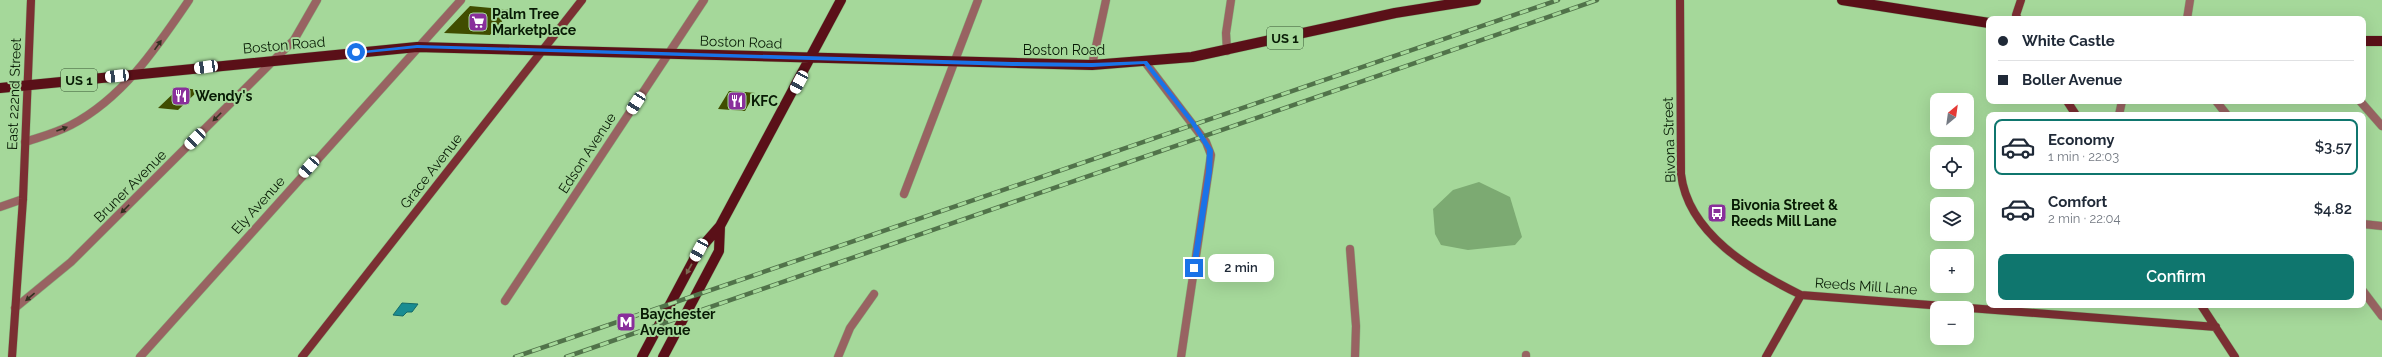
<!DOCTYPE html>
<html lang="en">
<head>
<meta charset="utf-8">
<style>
  body { margin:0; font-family:Raleway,sans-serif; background:#f6f6f7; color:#1f2937; height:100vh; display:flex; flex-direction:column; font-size:15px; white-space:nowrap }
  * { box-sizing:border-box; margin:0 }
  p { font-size:13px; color:#747a83 }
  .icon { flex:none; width:22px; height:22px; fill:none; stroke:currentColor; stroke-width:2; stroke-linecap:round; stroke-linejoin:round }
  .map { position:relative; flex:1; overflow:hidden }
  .side { position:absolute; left:1986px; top:112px; width:380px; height:196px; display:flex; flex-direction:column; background:#fff; border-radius:8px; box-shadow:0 4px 16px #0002 }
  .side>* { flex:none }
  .top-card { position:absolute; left:1986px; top:16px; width:380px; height:88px; border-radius:8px; box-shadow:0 4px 16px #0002; display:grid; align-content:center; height:88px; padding:0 12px; background:#fff }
  .needle { width:26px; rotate:29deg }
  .buttons { position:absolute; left:1930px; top:93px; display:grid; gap:8px }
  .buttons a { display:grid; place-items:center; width:44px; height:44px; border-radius:8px; background:#fff; box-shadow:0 4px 16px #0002; font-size:20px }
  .end { position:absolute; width:18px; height:18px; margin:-9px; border:5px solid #1a73e8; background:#fff; box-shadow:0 0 0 2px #fff }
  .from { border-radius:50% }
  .bubble { position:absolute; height:28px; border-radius:8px; background:#fff; box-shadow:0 4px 16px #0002; font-size:13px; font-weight:600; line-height:28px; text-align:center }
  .car { position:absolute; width:12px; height:24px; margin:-12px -6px; border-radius:5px; box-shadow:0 0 3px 1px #0007; background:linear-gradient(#fff 24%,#345 0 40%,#fff 0 76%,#345 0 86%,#fff 0) }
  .top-card b { display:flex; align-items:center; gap:14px; height:38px; font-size:15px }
  .top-card b+b { border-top:1px solid #e0e1e3 }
  .top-card i { width:10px; height:10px; background:#1f2937 }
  ul { padding:7px 0 0; list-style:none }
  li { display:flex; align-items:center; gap:12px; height:56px; margin:0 8px 6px; padding:0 4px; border:2px solid transparent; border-radius:8px }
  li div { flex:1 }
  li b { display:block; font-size:15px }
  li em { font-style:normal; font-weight:600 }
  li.selected { border-color:#0f766e }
  li>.icon { width:36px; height:36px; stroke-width:1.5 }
  .button { display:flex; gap:8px; margin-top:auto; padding:8px 12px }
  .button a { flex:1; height:46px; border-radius:8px; background:#0f766e; color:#fff; font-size:16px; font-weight:600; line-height:46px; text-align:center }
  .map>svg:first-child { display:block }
  .green { fill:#7caa72 }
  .water { fill:#198c92; stroke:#146a68 }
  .building { fill:#404d00 }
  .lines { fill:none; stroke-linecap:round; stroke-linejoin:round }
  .street-casing { stroke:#89b67f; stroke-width:9 }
  .secondary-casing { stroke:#89b67f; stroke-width:9 }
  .primary-casing { stroke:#89b67f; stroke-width:11 }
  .street { stroke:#986362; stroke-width:8 }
  .secondary { stroke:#7b2f33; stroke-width:8 }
  .primary { stroke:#5a1018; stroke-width:10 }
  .rail-casing { stroke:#51734a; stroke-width:4.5 }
  .rail { stroke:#a5d89a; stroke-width:3; stroke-dasharray:9; stroke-linecap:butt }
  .oneway { fill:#333121 }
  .oneway2 { fill:#7c6a52 }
  .route { fill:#1a73e8 }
  .labels { text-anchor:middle; stroke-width:4; stroke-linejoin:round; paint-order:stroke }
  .shield { fill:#a5d89a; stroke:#375432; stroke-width:1 }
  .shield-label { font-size:13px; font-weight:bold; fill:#081b05 }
  .poi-label { font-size:14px; font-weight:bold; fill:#081b05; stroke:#a5d89a; text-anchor:start }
  .street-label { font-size:14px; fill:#081b05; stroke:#a5d89a }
</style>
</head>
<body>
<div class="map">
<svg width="2382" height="357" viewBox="0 0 2382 357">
  <rect width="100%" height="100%" fill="#a5d89a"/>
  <!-- green -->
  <path class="green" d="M1479,182l31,15 12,40 -7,8 -47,5 -27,-5 -6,-11 -2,-25 20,-19z"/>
  <!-- water -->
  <path class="water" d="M402,303l16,1 -6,8h-5l-4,4 -10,-1z"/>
  <!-- building -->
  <path class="building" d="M470,6l42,4 -22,25 -46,-2z
    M183,88l16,2 -21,20 -20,-2 20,-19z
    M729,91l16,1 10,1 -10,18 -27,-2z"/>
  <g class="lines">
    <!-- street casing -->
    <g class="street-casing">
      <path id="street" d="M2187,19l3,-19
        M1227,51l-1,-18 5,-33
        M1145,62l61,80 5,13 -30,202
        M1092,65l14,-65
        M2216,101l11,14
        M2360,101l22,25
        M2119,115l3,-14
        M25,142c15,-5 31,-9 46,-17 52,-27 86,-78 118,-125
        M904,194l74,-194
        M0,207l23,-8
        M2363,224l19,2
        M1350,249l6,77 -1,31
        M2363,291l19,25
        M505,301l199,-301
        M15,308l56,-46 223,-222 23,-40
        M1526,355v2
        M140,357l321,-357
        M838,357l12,-29 24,-34"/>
    </g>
    <!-- secondary casing -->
    <g class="secondary-casing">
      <path id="secondary" d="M1680,0l1,174c7,60 71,97 120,121
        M2018,19l-2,-4 5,-15
        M2067,101l9,14
        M2201,305l34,52
        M12,357l11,-158 8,-199
        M302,357l280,-357
        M1766,357l35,-62 415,32"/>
    </g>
    <!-- primary casing -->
    <g class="primary-casing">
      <path id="primary" d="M1842,0l147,23
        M2363,41h19
        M0,88l417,-41 675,18 100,-8 203,-44 81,-13
        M642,357l57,-107 21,-24 121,-226
        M663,357l56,-106 1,-25"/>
    </g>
    <!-- street -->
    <use href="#street" class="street"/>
    <!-- secondary -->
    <use href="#secondary" class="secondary"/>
    <!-- primary -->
    <use href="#primary" class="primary"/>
    <!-- rail casing -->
    <g class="rail-casing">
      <path id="rail" d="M515,357l1043,-357
        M566,357l1031,-357"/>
    </g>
    <!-- rail -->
    <use href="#rail" class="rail"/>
  </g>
  <!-- one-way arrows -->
  <defs><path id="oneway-solid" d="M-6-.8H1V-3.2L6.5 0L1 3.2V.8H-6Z"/></defs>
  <g class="oneway">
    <use href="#oneway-solid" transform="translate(158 45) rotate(-55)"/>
    <use href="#oneway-solid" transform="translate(217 117) rotate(135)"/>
    <use href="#oneway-solid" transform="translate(62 129) rotate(-20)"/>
    <use href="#oneway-solid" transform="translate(125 209) rotate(135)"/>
    <use href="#oneway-solid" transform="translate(30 297) rotate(140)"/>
  </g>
  <use class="oneway2" href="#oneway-solid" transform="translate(689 269) rotate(119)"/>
  <!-- route -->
  <path class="route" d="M417,45l595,17 80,1 55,-2 48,61 18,28 -1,22 -15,96 -3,2 -3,-2 15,-96 1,-22 -16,-26 -47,-60 -52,3 -80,-1 -595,-18 -61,6 -3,-2z"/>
  <!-- icons -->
  <defs>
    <g id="supermarket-square" transform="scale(1)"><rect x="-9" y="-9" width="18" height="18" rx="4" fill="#892f9b" stroke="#a5d89a"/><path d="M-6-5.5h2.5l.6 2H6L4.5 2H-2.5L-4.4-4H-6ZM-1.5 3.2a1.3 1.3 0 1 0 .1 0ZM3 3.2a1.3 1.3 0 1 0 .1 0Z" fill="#fff"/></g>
    <g id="restaurant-square" transform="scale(1)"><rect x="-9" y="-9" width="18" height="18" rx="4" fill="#892f9b" stroke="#a5d89a"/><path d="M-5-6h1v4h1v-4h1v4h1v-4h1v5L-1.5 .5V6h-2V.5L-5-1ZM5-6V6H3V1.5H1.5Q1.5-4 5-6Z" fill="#fff"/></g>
    <g id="bus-square" transform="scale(1)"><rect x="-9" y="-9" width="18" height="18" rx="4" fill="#892f9b" stroke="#a5d89a"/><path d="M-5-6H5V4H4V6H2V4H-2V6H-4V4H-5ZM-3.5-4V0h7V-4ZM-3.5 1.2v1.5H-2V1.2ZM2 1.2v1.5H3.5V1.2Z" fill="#fff"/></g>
    <g id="metro-square" transform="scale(1)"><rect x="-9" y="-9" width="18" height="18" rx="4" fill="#892f9b" stroke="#a5d89a"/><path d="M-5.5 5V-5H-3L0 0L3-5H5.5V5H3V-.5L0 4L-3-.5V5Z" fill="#fff"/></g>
  </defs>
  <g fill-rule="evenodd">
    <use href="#supermarket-square" x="478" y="22"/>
    <use href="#restaurant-square" x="181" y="96"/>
    <use href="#restaurant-square" x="737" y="101"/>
    <use href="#bus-square" x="1717" y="213"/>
    <use href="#metro-square" x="626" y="322"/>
  </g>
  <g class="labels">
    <!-- shield labels -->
    <g class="shield">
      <rect x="1267" y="27" width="36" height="22" rx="3"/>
      <rect x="61" y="69" width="36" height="22" rx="3"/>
    </g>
    <g class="shield-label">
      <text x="1285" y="43">US 1</text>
      <text x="79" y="85">US 1</text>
    </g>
    <!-- poi labels -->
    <g class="poi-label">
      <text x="492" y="19">Palm Tree<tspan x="492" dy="16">Marketplace</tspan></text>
      <text x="195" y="101">Wendy's</text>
      <text x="751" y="106">KFC</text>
      <text x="1731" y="210">Bivonia Street &amp;<tspan x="1731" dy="16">Reeds Mill Lane</tspan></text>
      <text x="640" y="319">Baychester<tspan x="640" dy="16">Avenue</tspan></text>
    </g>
    <!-- street labels -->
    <g class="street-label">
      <text transform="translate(741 42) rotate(2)" y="5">Boston Road</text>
      <text transform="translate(284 45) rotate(-5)" y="5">Boston Road</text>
      <text x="1064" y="55">Boston Road</text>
      <text transform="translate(14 94) rotate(-88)" y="5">East 222nd Street</text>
      <text transform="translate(1669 140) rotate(-92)" y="5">Bivona Street</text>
      <text transform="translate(587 153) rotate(-57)" y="5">Edson Avenue</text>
      <text transform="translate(431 171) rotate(-52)" y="5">Grace Avenue</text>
      <text transform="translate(130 186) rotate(-45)" y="5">Bruner Avenue</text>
      <text transform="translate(258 205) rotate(-48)" y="5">Ely Avenue</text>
      <text transform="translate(1866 286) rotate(4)" y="5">Reeds Mill Lane</text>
    </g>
  </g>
</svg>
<div class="buttons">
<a><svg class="needle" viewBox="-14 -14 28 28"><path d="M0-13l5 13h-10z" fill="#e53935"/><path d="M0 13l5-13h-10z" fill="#747a83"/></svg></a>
<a><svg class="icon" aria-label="locate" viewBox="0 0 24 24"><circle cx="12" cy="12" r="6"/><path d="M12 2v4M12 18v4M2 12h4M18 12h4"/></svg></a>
<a><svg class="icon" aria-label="layers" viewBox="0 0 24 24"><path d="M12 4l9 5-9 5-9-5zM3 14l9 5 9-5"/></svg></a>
<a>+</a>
<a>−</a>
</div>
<i class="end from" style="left:356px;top:52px"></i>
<i class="end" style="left:1194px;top:268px"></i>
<div class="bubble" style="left:1208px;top:254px;width:66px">2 min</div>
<i class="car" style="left:206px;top:67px;rotate:262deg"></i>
<i class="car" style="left:117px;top:76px;rotate:264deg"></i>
<i class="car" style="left:799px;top:82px;rotate:208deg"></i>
<i class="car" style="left:636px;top:103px;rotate:213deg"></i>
<i class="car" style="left:195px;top:139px;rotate:225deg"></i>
<i class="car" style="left:309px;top:167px;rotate:222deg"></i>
<i class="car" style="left:699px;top:250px;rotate:209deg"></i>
<div class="top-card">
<b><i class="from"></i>White Castle</b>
<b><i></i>Boller Avenue</b>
</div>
<section class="side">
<ul>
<li class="selected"><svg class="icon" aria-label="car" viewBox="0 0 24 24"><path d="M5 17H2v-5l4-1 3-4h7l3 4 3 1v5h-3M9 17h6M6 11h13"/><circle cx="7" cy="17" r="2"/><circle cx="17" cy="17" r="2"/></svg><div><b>Economy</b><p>1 min · 22:03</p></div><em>$3.57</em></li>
<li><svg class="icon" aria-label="car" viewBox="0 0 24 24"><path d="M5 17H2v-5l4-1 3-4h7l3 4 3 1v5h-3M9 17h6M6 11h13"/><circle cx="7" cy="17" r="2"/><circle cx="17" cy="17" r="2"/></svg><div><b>Comfort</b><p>2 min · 22:04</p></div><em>$4.82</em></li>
</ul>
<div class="button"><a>Confirm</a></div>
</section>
</div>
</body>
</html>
